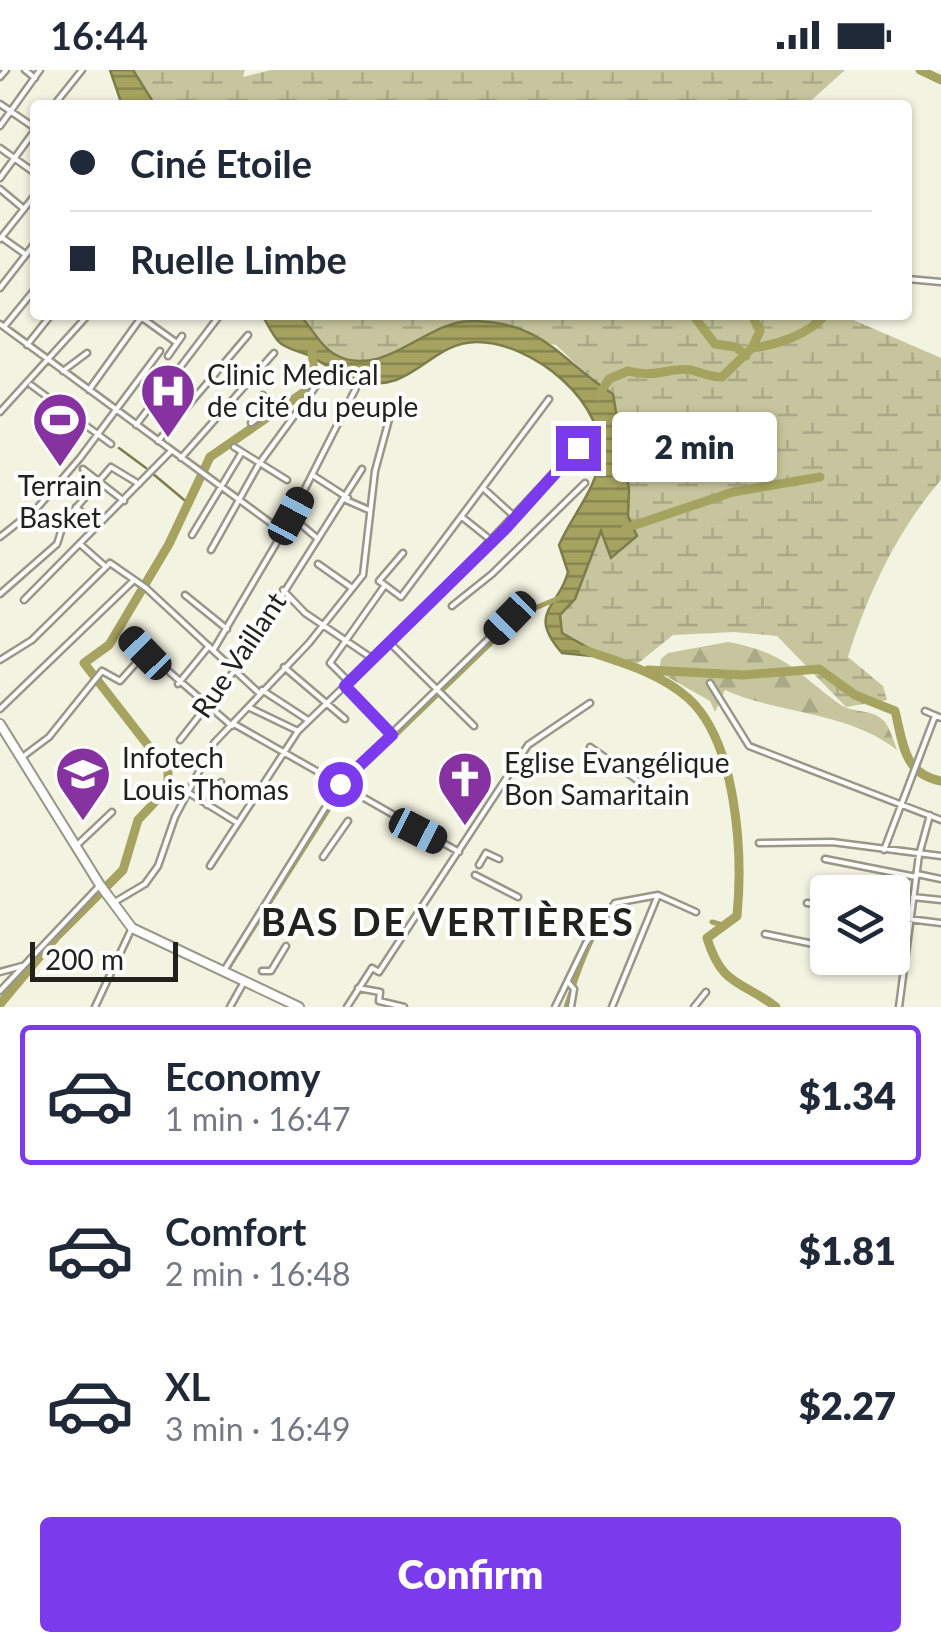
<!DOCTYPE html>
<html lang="en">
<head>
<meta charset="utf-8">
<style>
  body { margin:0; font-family:Lato,sans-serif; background:#f6f6f7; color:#1f2937; height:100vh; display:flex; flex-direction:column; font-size:38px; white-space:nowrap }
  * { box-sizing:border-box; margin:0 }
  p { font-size:32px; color:#747a83 }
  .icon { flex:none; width:55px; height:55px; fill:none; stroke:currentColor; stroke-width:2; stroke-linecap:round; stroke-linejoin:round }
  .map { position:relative; height:937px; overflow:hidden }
  .sheet { display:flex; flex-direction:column; background:#fff; flex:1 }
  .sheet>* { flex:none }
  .top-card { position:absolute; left:30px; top:30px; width:882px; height:220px; border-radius:10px; box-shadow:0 2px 8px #0004; display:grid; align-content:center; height:220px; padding:0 40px; background:#fff }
  .controls { position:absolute; left:810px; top:805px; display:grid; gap:20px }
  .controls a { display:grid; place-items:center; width:100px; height:100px; border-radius:10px; background:#fff; box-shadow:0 2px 8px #0004; font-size:50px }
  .scale { position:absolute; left:30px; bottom:25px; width:148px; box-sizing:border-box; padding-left:10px; border:5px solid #22221c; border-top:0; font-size:28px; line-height:35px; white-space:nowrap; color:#22221c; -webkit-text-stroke:8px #fff; paint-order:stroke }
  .end { position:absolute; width:45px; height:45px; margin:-22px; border:12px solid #7c3aed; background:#fff; box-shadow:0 0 0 5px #fff }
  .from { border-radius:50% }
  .bubble { position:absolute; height:70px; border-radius:10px; background:#fff; box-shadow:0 2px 8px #0004; font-size:32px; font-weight:800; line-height:70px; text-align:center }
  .car { position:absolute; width:30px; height:60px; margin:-30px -15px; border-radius:12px; box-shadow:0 0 8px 2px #0007; background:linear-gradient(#222 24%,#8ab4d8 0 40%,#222 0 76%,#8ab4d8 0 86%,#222 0) }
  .top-card b { display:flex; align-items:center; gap:35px; height:95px; font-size:38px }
  .top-card b+b { border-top:2px solid #e0e1e3 }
  .top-card i { width:25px; height:25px; background:#1f2937 }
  ul { padding:18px 0 0; list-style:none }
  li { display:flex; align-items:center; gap:30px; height:140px; margin:0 20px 15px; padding:0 20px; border:5px solid transparent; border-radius:10px }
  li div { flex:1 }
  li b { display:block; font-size:38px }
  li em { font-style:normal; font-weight:800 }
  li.on { border-color:#7c3aed }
  li>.icon { width:90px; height:90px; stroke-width:1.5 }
  .button { display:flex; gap:20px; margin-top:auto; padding:20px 40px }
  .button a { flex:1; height:115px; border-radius:10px; background:#7c3aed; color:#fff; font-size:40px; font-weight:800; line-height:115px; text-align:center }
  .status { display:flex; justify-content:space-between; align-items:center; height:70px; padding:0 50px; background:#fff; direction:ltr }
  .status svg { height:28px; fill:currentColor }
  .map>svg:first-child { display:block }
  .forest { fill:url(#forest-firs) }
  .wetland { fill:url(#wetland-marsh) }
  .water { fill:url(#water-rules); stroke:#7e7c4b; stroke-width:2.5 }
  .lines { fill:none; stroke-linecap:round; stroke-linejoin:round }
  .stream { stroke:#7e7c4b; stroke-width:2.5 }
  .canal { stroke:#a5a35f; stroke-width:5 }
  .river { stroke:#a5a35f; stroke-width:9 }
  .street-casing { stroke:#989888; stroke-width:9 }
  .primary-casing { stroke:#989888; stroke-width:12 }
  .street { stroke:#fff; stroke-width:4 }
  .primary { stroke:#fff; stroke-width:8 }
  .route { stroke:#7c3aed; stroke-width:12 }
  .labels { text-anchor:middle; stroke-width:8; stroke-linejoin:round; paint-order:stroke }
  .poi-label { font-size:28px; fill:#22221c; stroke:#fff; text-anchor:start }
  .street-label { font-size:28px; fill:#22221c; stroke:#fff }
  .district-label { font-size:38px; font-weight:bold; letter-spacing:2.5px; fill:#22221c; stroke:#fff }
</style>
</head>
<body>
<div class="status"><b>16:44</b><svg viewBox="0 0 49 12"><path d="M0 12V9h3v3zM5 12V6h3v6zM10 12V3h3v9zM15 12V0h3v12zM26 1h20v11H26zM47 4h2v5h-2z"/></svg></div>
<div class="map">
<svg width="941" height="937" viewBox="0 0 941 937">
  <defs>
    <pattern id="forest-firs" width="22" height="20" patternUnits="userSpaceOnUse" patternTransform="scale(2.5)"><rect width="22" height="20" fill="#c6c59d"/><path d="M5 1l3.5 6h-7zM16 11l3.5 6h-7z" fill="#aaa987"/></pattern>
    <pattern id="wetland-marsh" width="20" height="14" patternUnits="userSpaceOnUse" patternTransform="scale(2.5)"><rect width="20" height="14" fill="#c6c59d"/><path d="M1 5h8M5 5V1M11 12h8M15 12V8" fill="none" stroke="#aaa987"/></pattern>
    <pattern id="water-rules" width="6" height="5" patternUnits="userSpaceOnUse" patternTransform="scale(2.5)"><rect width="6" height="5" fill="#a5a35f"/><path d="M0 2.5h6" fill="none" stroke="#86844e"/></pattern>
  </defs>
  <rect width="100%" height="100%" fill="#f3f3e2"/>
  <!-- forest -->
  <path class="forest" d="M728,572c60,11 68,31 113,63 12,8 32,4 43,16 6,7 10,21 13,29 -50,-39 -116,-35 -172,-60l-10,22 -5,-11 -51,-29 2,-13 7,-6z"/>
  <!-- wetland -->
  <path class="wetland" d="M133,0h112l-2,7 28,-7h574l-39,35h-651z
    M300,245h542l99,43v122c-43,49 -74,115 -93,177l35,29 4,14 -41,7 -69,-71 -43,-4 -61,3 -36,29 -61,-20 -15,-11 -2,-18 16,-16 27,-70 26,-12 1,-28 -30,-103 -43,-41 -107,-21 -65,33 -21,6 -30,-9z"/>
  <!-- water -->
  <path class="water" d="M110,0h23l22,35h-33z
    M262,245h38c10,11 23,34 36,40 49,25 89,-35 137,-34 73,1 88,41 140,73l16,95 -1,27 9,20 -26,22 -10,-27 -26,68 -15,16 2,18 30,17 -1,6 -29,-3c-36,-41 -3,-45 6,-81l-9,-27c12,-28 33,-50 40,-81 12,-60 -67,-122 -122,-122 -34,0 -52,27 -81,38 -31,11 -59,-8 -84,-23 -11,-6 -26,-7 -34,-16 -6,-7 -11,-18 -16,-26z"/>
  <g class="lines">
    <!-- stream -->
    <path class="stream" d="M119,378l27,20
      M152,403l37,31
      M524,440l74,-75"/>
    <!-- canal -->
    <path class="canal" d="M712,852l11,3
      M227,900l117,-185 177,-171 38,-16
      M566,937c10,-28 28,-91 56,-104"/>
    <!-- river -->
    <path class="river" d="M920,0l21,10
      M693,245l22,29 21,3 10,9
      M752,278c26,-3 59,-15 73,-33
      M598,326l11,-17 19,-8c28,8 45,-5 63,-1 12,3 18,7 31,7l30,-29 8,-17 -8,-16
      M626,458l107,-36 87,-15
      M584,580c35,12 75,22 104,48 49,44 55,156 49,218l-30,22c15,49 34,42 69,69
      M648,600l95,5 76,-6 36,26 40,16c8,31 8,63 46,70
      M0,934l56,-67 67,-67 15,-50 30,-32v-17l-84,-108 25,-18 60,-101 41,-87 97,-67 7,-13 -2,-28"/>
    <!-- street casing -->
    <g class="street-casing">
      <path id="street" d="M25,0l10,8
        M0,7l6,-7
        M0,34l35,24
        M54,35l28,-35
        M0,56l40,-56
        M0,78l35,25
        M0,108l35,-48
        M0,119l24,20
        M1,167l24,17
        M0,169l35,-44
        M908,209l33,3
        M0,218l35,-45
        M138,245l39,28
        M0,254l283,208
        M4,257l31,-38
        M27,275l24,-30
        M168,286l14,-20
        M63,301l24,-18
        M31,315l80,59
        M89,320l54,-75
        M0,342l88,-97
        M251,353l23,-16 -11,-12
        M136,355l84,-110
        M158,371l90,-106
        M234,377l53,33
        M181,388l93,-105
        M83,399l41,32
        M314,406l34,22
        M483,418l32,29
        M346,430l23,10
        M76,437l22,20
        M291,446l27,23
        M462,447l30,24
        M192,465l50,-83
        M0,467l38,-30 42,-49 80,-107
        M80,474l26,23
        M211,480l48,-86 57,-78
        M318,494l34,24
        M385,515l-6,-4 24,-28
        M283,520l22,23 68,46
        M0,524l57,-50 7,-22 47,-55 28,17
        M185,525l42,34
        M24,530l147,-149
        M452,536l40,-32 93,-91
        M130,568l102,88
        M390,573l84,83
        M214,579l69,-117 73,-144
        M0,590l32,-20 78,-77 36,25 113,105
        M284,597l61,52
        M349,612l-19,-19 55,-78 16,12 148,-198
        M710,613l39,63 192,74
        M178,614l31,-38
        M345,616l45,47
        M262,620l46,30
        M248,637l50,24
        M0,639l133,-128
        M925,641l16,7
        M234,654l225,128
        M180,670l55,-70 127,-201
        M590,677l60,42 -7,13h-9
        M21,688l28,-21 53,-66 18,10 25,-28
        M189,723l47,29
        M207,735l14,-23
        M759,773l73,-1 109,14
        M75,777l37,-35
        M884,780l51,-134
        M323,787l25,-36
        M825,789l91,18
        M479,795l7,-12 13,6
        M210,796l88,-135 143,-138 137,-146
        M917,804l24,5
        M475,805l43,22
        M913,827l28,3
        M113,833l32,-19 13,-18 17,-49 39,-74 95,-100 54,-68 12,-104 16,-59
        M807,833l21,3
        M892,847l49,6
        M765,864l63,13
        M890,888l15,2
        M225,899l115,-185 183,-179
        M262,901h9l15,-25
        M0,902l22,-6
        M568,912l6,7 -3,18
        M358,918l22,4 -1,9 25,6
        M0,921l100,-106
        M95,937l36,-77
        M230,937l14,-25
        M347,937l25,-39 7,4 149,-227 62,-42
        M555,937l31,-64 29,-40 43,-8 38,17
        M612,937l46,-112
        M694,937l12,-15
        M899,937l20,-152 11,-40"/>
    </g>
    <!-- primary casing -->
    <g class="primary-casing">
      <path id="primary" d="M0,654l100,161 32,43 167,79"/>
    </g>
    <!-- street -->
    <use href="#street" class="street"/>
    <!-- primary -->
    <use href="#primary" class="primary"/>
  </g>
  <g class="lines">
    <!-- route -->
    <path class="route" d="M340,714l52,-49 -47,-49 161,-158 72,-80"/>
  </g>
  <!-- icons -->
  <defs>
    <g id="hospital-pin" transform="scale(2.875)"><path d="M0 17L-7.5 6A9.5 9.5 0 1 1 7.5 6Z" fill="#8632a1" stroke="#fff"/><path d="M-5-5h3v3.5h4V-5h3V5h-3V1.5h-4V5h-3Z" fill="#fff"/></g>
    <g id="stadium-pin" transform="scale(2.875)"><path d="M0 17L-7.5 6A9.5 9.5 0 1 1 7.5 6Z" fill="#8632a1" stroke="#fff"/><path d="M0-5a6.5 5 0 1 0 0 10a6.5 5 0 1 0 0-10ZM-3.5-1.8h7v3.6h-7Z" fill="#fff"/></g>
    <g id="university-pin" transform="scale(2.875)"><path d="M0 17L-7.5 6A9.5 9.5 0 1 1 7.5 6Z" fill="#8632a1" stroke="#fff"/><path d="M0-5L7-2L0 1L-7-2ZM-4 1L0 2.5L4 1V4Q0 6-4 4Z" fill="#fff"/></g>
    <g id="church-pin" transform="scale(2.875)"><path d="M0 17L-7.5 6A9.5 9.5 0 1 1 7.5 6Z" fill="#8632a1" stroke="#fff"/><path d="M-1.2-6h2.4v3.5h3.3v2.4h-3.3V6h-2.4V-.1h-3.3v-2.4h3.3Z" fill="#fff"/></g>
  </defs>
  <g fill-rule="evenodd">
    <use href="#hospital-pin" x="168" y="321"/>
    <use href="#stadium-pin" x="60" y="350"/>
    <use href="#university-pin" x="83" y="704"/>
    <use href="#church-pin" x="465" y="709"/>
  </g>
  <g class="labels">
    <!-- poi labels -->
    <g class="poi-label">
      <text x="207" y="315">Clinic Medical<tspan x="207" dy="32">de cité du peuple</tspan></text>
      <text x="60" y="426" text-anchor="middle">Terrain<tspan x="60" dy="32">Basket</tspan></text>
      <text x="122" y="698">Infotech<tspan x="122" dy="32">Louis Thomas</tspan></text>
      <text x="504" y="703">Eglise Evangélique<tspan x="504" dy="32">Bon Samaritain</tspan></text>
    </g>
    <!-- street labels -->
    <g class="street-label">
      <text transform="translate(239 585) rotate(-56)" y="10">Rue Vaillant</text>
    </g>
    <!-- district labels -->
    <g class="district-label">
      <text x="448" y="866">BAS DE VERTIÈRES</text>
    </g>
  </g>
</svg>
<div class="controls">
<a><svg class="icon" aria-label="layers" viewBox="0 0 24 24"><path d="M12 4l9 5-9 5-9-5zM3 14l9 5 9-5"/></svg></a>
</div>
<div class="scale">200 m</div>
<i class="end from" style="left:340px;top:714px"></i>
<i class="end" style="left:578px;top:378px"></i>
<div class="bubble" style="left:612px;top:342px;width:165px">2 min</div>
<i class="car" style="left:291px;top:446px;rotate:28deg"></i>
<i class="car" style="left:510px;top:548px;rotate:224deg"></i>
<i class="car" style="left:145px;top:583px;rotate:316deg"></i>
<i class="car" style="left:418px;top:761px;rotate:117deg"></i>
<div class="top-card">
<b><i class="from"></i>Ciné Etoile</b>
<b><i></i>Ruelle Limbe</b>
</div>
</div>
<section class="sheet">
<ul>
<li class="on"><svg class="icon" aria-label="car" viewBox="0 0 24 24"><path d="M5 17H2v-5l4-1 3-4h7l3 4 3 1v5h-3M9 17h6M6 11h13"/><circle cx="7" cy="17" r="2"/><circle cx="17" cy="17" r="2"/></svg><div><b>Economy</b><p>1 min · 16:47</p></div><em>$1.34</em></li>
<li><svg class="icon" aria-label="car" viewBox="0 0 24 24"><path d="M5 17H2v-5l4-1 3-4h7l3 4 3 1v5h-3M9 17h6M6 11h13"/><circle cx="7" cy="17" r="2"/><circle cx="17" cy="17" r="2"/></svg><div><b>Comfort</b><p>2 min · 16:48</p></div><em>$1.81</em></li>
<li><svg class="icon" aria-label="car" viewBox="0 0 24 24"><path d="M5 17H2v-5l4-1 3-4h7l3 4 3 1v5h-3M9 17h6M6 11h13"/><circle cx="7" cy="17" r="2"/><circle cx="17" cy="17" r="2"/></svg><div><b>XL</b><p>3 min · 16:49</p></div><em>$2.27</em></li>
</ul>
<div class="button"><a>Confirm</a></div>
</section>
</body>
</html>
